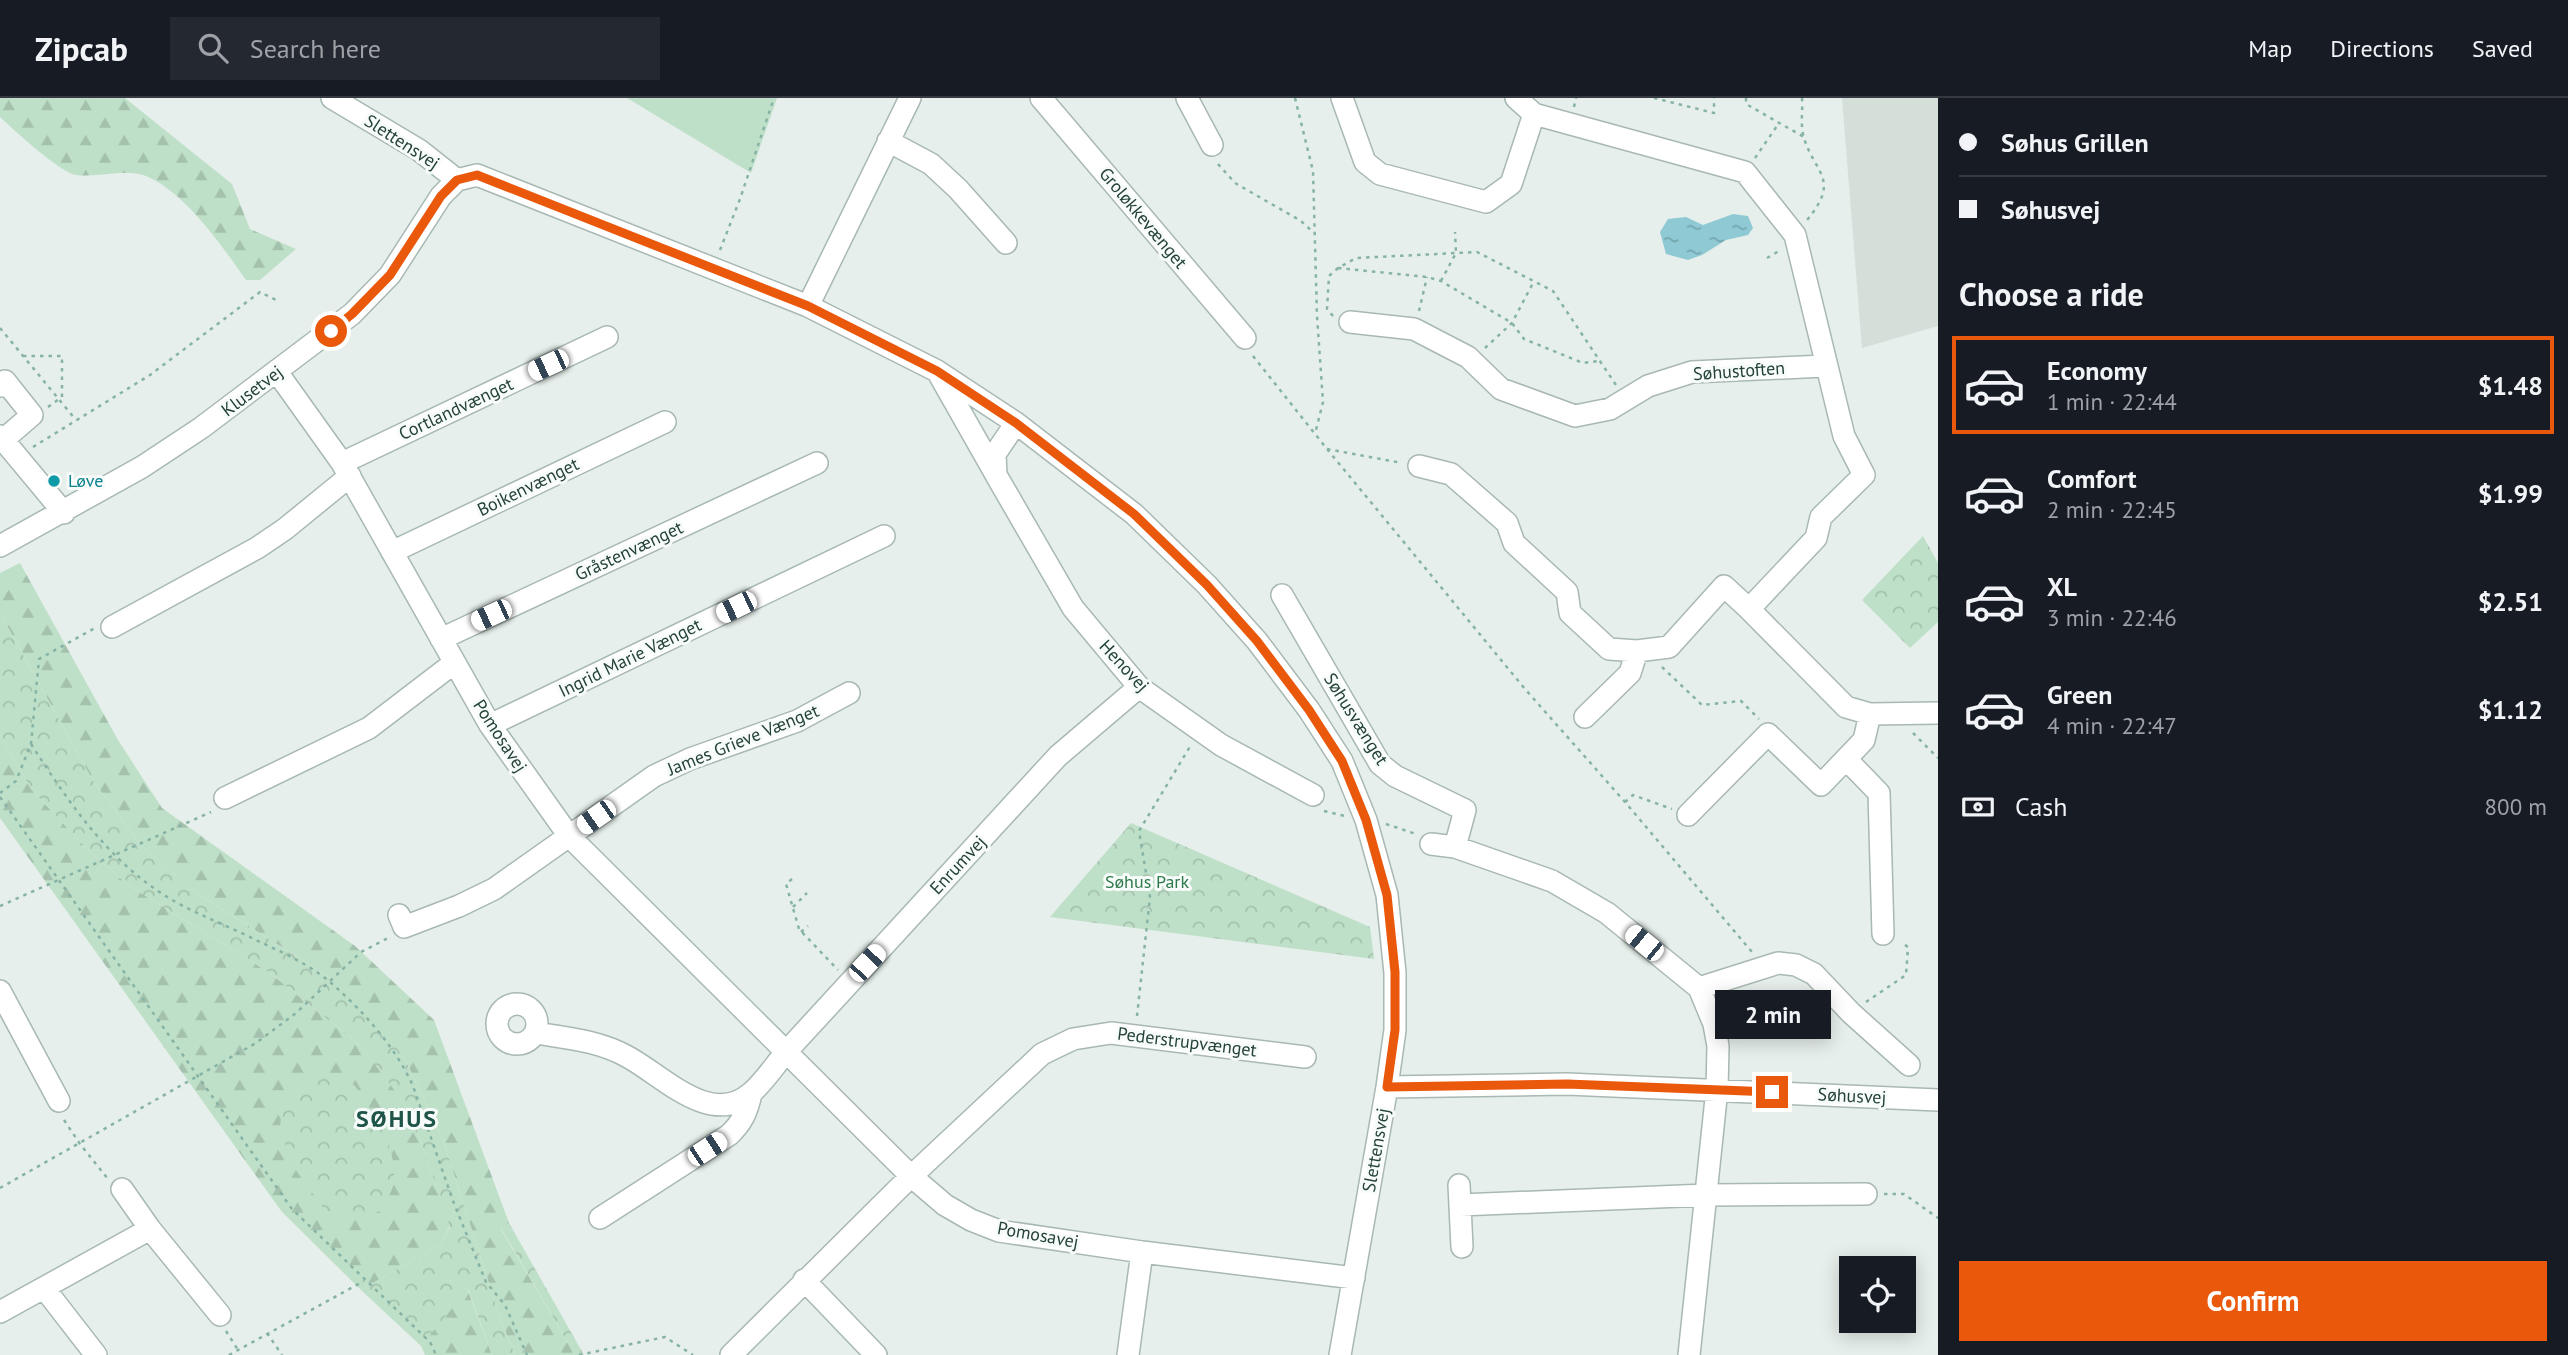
<!DOCTYPE html>
<html lang="en">
<head>
<meta charset="utf-8">
<style>
  body { margin:0; font-family:"PT Sans",sans-serif; background:#242831; color:#f1f3f6; height:100vh; display:flex; flex-direction:column; font-size:26px; white-space:nowrap }
  * { box-sizing:border-box; margin:0 }
  p { font-size:23px; color:#9ea1a6 }
  .icon { flex:none; width:38px; height:38px; fill:none; stroke:currentColor; stroke-width:2; stroke-linecap:round; stroke-linejoin:round }
  .map { position:relative; flex:1; overflow:hidden }
  .side { display:flex; flex-direction:column; background:#171b24; width:630px }
  .side>* { flex:none }
  .banner { display:grid; align-content:center; height:154px; padding:0 21px; background:#171b24 }
  .buttons { position:absolute; left:1839px; top:1158px; display:grid; gap:14px }
  .buttons a { display:grid; place-items:center; width:77px; height:77px; border-radius:0px; background:#171b24; box-shadow:0 4px 18px #0003; font-size:35px }
  .end { position:absolute; width:32px; height:32px; margin:-16px; border:9px solid #ea580c; background:#fff; box-shadow:0 0 0 4px #fff }
  .from { border-radius:50% }
  .bubble { position:absolute; height:49px; border-radius:0px; background:#171b24; box-shadow:0 4px 18px #0003; font-size:23px; font-weight:600; line-height:49px; text-align:center }
  .car { position:absolute; width:21px; height:42px; margin:-21px -10px; border-radius:9px; box-shadow:0 0 5px 2px #0007; background:linear-gradient(#fff 24%,#345 0 40%,#fff 0 76%,#345 0 86%,#fff 0) }
  .banner b { display:flex; align-items:center; gap:24px; height:66px; font-size:26px }
  .banner b+b { border-top:2px solid #363941 }
  .banner i { width:18px; height:18px; background:#f1f3f6 }
  ul { padding:0; list-style:none }
  li { display:flex; align-items:center; gap:21px; height:98px; margin:0 14px 10px; padding:0 7px; border:4px solid transparent; border-radius:0px }
  li div { flex:1 }
  li b { display:block; font-size:26px }
  li em { font-style:normal; font-weight:600 }
  li.selected { border-color:#ea580c }
  li>.icon { width:63px; height:63px; stroke-width:1.5 }
  h2 { padding:0 21px; font-size:32px; line-height:84px }
  .pay { display:flex; align-items:center; gap:18px; height:77px; padding:0 21px; font-size:26px }
  .pay p { margin-inline-start:auto }
  .primary-button { display:flex; gap:14px; margin-top:auto; padding:14px 21px }
  .primary-button a { flex:1; height:80px; border-radius:0px; background:#ea580c; color:#fff; font-size:28px; font-weight:600; line-height:80px; text-align:center }
  header { display:flex; align-items:center; gap:42px; box-sizing:border-box; height:98px; padding:0 35px; background:#171b24; border-bottom:2px solid #363941 }
  header strong { font-size:33px }
  nav { display:flex; gap:38px; margin-inline-start:auto; font-size:24px }
  .search { width:490px; height:63px; background:#242831; display:flex; align-items:center; gap:18px; box-sizing:border-box; padding:0 24px; border-radius:0px; color:#9ea1a6; font-size:26px }
  main { display:flex; flex:1; min-height:0 }
  .map>svg:first-child { display:block }
  .built { fill:#d4dfda }
  .grass { fill:#bfe0c8 }
  .forest { fill:url(#forest-firs) }
  .park { fill:url(#park-crowns) }
  .water { fill:url(#water-ripples) }
  .lines { fill:none; stroke-linecap:round; stroke-linejoin:round }
  .minor-casing { stroke:#a8b8b2; stroke-width:24 }
  .path { stroke:#86b3a5; stroke-width:2.5; stroke-dasharray:3.5 5; stroke-linecap:butt }
  .minor { stroke:#fff; stroke-width:21 }
  .route { stroke:#ea580c; stroke-width:9 }
  .culture-dot { fill:#0f9aa8; stroke:#f7fbf9; stroke-width:2.5 }
  .labels { text-anchor:middle; stroke-width:6; stroke-linejoin:round; paint-order:stroke }
  .street-label { font-size:18px; fill:#24423a; stroke:#f7fbf9 }
  .culture-label { font-size:18px; fill:#0d838f; stroke:#f7fbf9; text-anchor:start }
  .park-label { font-size:18px; fill:#2d7a4b; stroke:#f7fbf9 }
  .district-label { font-size:24px; font-weight:bold; letter-spacing:2px; fill:#1f5548; stroke:#f7fbf9 }
</style>
</head>
<body>
<header>
<strong>Zipcab</strong>
<div class="search"><svg class="icon" aria-label="search" viewBox="0 0 24 24"><circle cx="10" cy="10" r="6"/><path d="M15 15l6 6"/></svg>Search here</div>
<nav><a>Map</a><a>Directions</a><a>Saved</a></nav>
</header>
<main>
<div class="map">
<svg width="1938" height="1257" viewBox="0 0 1938 1257">
  <defs>
    <pattern id="forest-firs" width="22" height="20" patternUnits="userSpaceOnUse" patternTransform="scale(1.75)"><rect width="22" height="20" fill="#bfe0c8"/><path d="M5 1l3.5 6h-7zM16 11l3.5 6h-7z" fill="#a4c1ad"/></pattern>
    <pattern id="park-crowns" width="20" height="18" patternUnits="userSpaceOnUse" patternTransform="scale(1.75)"><rect width="20" height="18" fill="#bfe0c8"/><path d="M2 6a3 3 0 1 1 6 0M12 15a3 3 0 1 1 6 0" fill="none" stroke="#a4c1ad"/></pattern>
    <pattern id="water-ripples" width="26" height="14" patternUnits="userSpaceOnUse" patternTransform="scale(1.75)"><rect width="26" height="14" fill="#8ec9d4"/><path d="M2 4q2-2 4 0t4 0M15 11q2-2 4 0t4 0" fill="none" stroke="#74a5ad"/></pattern>
  </defs>
  <rect width="100%" height="100%" fill="#e6efeb"/>
  <!-- built -->
  <path class="built" d="M1842,0h96v228l-76,22z"/>
  <!-- grass -->
  <path class="grass" d="M627,0h150l-26,75z"/>
  <!-- forest -->
  <path class="forest" d="M0,0h125l107,86 18,45 46,20 -36,31h-14c-24,-34 -61,-88 -100,-104 -21,-8 -48,2 -70,-1 -17,-3 -62,-45 -76,-58z
    M20,465l98,177 44,68 193,138 79,74 75,203 -8,6 74,126h-60l-14,-34 -58,-181 -39,-83 -72,-78 -142,-90 -51,-46 -46,-62 -93,-168v-40z
    M0,636l31,55 57,61 40,35 142,88 92,74 39,51 22,49 27,79 -9,18 -80,46 -79,-78 -282,-394z
    M467,1190l25,67h-67l-4,-9z"/>
  <!-- park -->
  <path class="park" d="M1923,438l15,27v59l-28,26 -48,-48z
    M0,515l93,168 46,62 51,46 142,90 44,45 28,33 39,83 58,181 14,34h-23l-24,-66 -47,57 -60,-56 80,-46 9,-17 -27,-80 -22,-48 -39,-52 -92,-74 -142,-88 -40,-35 -57,-61 -31,-55z
    M1131,725l239,104 4,32 -324,-42z
    M311,976h36c20,31 54,72 46,112 -2,8 -8,17 -12,25l-18,5h-34l-39,-54 -10,-35 3,-27z
    M509,1125l75,132h-9l-74,-127z"/>
  <!-- water -->
  <path class="water" d="M1733,116l15,2 5,12 -5,7 -22,5 -24,15 -14,5 -22,-6 -6,-22 8,-13 18,-2 17,8z"/>
  <g class="lines">
    <!-- minor casing -->
    <g class="minor-casing">
      <path id="minor" d="M332,0l87,52 38,30
        M1041,0l204,240
        M1187,0l25,47
        M1342,0l23,64 15,12 106,28 25,-18 23,-70
        M1516,0l18,16 211,58 50,63 49,201 20,39 -43,42 -5,21 -67,71 97,98 24,7 68,-1
        M888,43l43,23 27,25 48,54
        M457,82l20,-5 331,131 129,65 79,52 118,91 73,71 50,56 52,69 33,51 24,59 21,75 8,78v57l-8,57 -47,268
        M808,208l102,-208
        M1350,224l64,7 54,28 33,32 74,27 35,-7 38,-23 44,-14 133,-6
        M277,274l65,91 148,262 79,111 342,340 34,29 26,15 28,11 143,21 212,26
        M940,278l55,97
        M0,288l5,-5 27,34 -29,25
        M1016,325l-21,31 1,21 77,133 66,79 82,58 92,50
        M0,338l64,77
        M342,365l265,-126
        M1419,368l32,8 56,49 7,20 53,49 3,21 39,36 28,2 32,-4 55,-61 25,23
        M0,448l142,-79 59,-39 151,-114 38,-39 51,-79 16,-16
        M392,454l273,-130
        M1282,497l98,169 15,12 70,34 -10,37
        M112,529l145,-79 28,-19 65,-53
        M441,541l376,-176
        M1585,619l45,-44 7,-22
        M490,627l394,-189
        M1846,661l33,34 4,141
        M225,700l144,-70 85,-65
        M1688,717l80,-81 53,51 43,-45 6,-26
        M1431,746l24,3 97,34 55,32 92,75 15,36 4,22 -1,43 -28,266
        M399,817l5,12 55,-21 35,-17 160,-113 36,-17 107,-38 52,-28
        M1699,890l79,-25 18,2 18,9 37,39 58,52
        M0,893l59,110
        M497 926a20 20 0 1 1 40 0a20 20 0 1 1-40 0Z
        M536,935c31,5 64,8 92,24 35,19 83,71 123,36 13,-11 24,-28 35,-41l272,-296 81,-69
        M1387,989l180,-3 371,16
        M1459,1087l3,62
        M122,1091l28,40 70,86
        M1460,1107l246,-10 160,-1
        M600,1120l129,-83c13,-12 18,-23 22,-41
        M804,1182l72,75
        M44,1190l52,67
        M0,1214l150,-83
        M731,1257l173,-172 138,-129 31,-15 38,-6 194,24
        M1128,1257l14,-103"/>
    </g>
    <!-- path -->
    <path class="path" d="M1295,0l18,73 4,145 6,86 -8,32
      M1654,0l60,15v-15
      M1746,0v6l58,33
      M1802,0c1,12 -2,28 2,40 11,36 37,41 3,82
      M1574,9l2,-9
      M1755,60l24,-35
      M1218,66l17,19 66,38 13,12
      M720,152l20,-51 34,-101
      M1767,160l12,-7
      M1338,170l89,9 14,4 71,42 12,16 59,24 15,-2
      M1441,183l15,-28 -1,-21
      M1419,213l8,-34
      M1333,218l-6,-7 2,-33 9,-8 18,-10 121,-6 76,39 63,94
      M0,230l76,92
      M1485,250l27,-25 22,-42
      M23,258h39v46
      M1253,258l74,93 198,240 100,113 127,150
      M48,309l11,-8
      M33,349l117,-72 110,-83 16,8
      M1327,351l75,14
      M1662,569l40,38 39,-4 18,18
      M1913,635l25,25
      M31,646c37,57 75,114 133,151 30,19 65,31 96,47 24,11 50,23 70,40 33,29 65,64 83,104l40,115 33,81 19,23 22,50
      M0,695l16,-12 15,-37 8,-85 56,-31
      M0,699l292,412 138,133 6,13
      M1625,704l8,-7 39,14
      M1324,713l21,5
      M1386,726l30,10
      M792,781l-6,5 13,45 39,41
      M0,808l211,-94
      M793,809l14,-14
      M801,834l7,-6
      M1866,904l40,-27 2,-28 -7,-5
      M1137,918l13,-119 -11,-66 52,-86
      M64,1022l16,24 28,35
      M0,1090l256,-145 40,-30 65,-61 29,-15
      M1884,1096h20l34,24
      M226,1233l12,19
      M267,1235l15,22
      M229,1257l135,-74
      M579,1257l86,-18 28,18"/>
    <!-- minor -->
    <use href="#minor" class="minor"/>
  </g>
  <g class="lines">
    <!-- route -->
    <path class="route" d="M331,233l21,-17 38,-39 51,-79 16,-16 20,-5 331,131 129,65 79,52 118,91 73,71 50,56 52,69 33,51 24,59 21,75 8,77v58l-8,57 180,-3 205,8"/>
  </g>
  <!-- markers -->
  <circle class="culture-dot" cx="54" cy="383" r="7"/>
  <g class="labels">
    <!-- street labels -->
    <g class="street-label">
      <text transform="translate(402 44) rotate(33)" y="6">Slettensvej</text>
      <text transform="translate(1143 120) rotate(50)" y="6">Groløkkevænget</text>
      <text transform="translate(1739 273) rotate(-4)" y="6">Søhustoften</text>
      <text transform="translate(252 293) rotate(-37)" y="6">Klusetvej</text>
      <text transform="translate(456 311) rotate(-25)" y="6">Cortlandvænget</text>
      <text transform="translate(528 389) rotate(-26)" y="6">Boikenvænget</text>
      <text transform="translate(629 453) rotate(-25)" y="6">Gråstenvænget</text>
      <text transform="translate(630 560) rotate(-26)" y="6">Ingrid Marie Vænget</text>
      <text transform="translate(1124 568) rotate(47)" y="6">Henovej</text>
      <text transform="translate(1356 621) rotate(58)" y="6">Søhusvænget</text>
      <text transform="translate(500 638) rotate(57)" y="6">Pomosavej</text>
      <text transform="translate(743 642) rotate(-22)" y="6">James Grieve Vænget</text>
      <text transform="translate(958 767) rotate(-47)" y="6">Enrumvej</text>
      <text transform="translate(1187 944) rotate(7)" y="6">Pederstrupvænget</text>
      <text transform="translate(1852 998) rotate(3)" y="6">Søhusvej</text>
      <text transform="translate(1376 1052) rotate(-80)" y="6">Slettensvej</text>
      <text transform="translate(1038 1137) rotate(10)" y="6">Pomosavej</text>
    </g>
    <!-- culture labels -->
    <g class="culture-label">
      <text x="68" y="389">Løve</text>
    </g>
    <!-- park labels -->
    <g class="park-label">
      <text x="1147" y="790">Søhus Park</text>
    </g>
    <!-- district labels -->
    <g class="district-label">
      <text x="397" y="1029">SØHUS</text>
    </g>
  </g>
</svg>
<div class="buttons">
<a><svg class="icon" aria-label="locate" viewBox="0 0 24 24"><circle cx="12" cy="12" r="6"/><path d="M12 2v4M12 18v4M2 12h4M18 12h4"/></svg></a>
</div>
<i class="end from" style="left:331px;top:233px"></i>
<i class="end" style="left:1772px;top:994px"></i>
<div class="bubble" style="left:1715px;top:892px;width:116px">2 min</div>
<i class="car" style="left:548px;top:267px;rotate:245deg"></i>
<i class="car" style="left:736px;top:509px;rotate:244deg"></i>
<i class="car" style="left:491px;top:517px;rotate:245deg"></i>
<i class="car" style="left:596px;top:719px;rotate:235deg"></i>
<i class="car" style="left:1644px;top:845px;rotate:309deg"></i>
<i class="car" style="left:867px;top:865px;rotate:43deg"></i>
<i class="car" style="left:707px;top:1051px;rotate:57deg"></i>
</div>
<section class="side">
<div class="banner">
<b><i class="from"></i>Søhus Grillen</b>
<b><i></i>Søhusvej</b>
</div>
<h2>Choose a ride</h2>
<ul>
<li class="selected"><svg class="icon" aria-label="car" viewBox="0 0 24 24"><path d="M5 17H2v-5l4-1 3-4h7l3 4 3 1v5h-3M9 17h6M6 11h13"/><circle cx="7" cy="17" r="2"/><circle cx="17" cy="17" r="2"/></svg><div><b>Economy</b><p>1 min · 22:44</p></div><em>$1.48</em></li>
<li><svg class="icon" aria-label="car" viewBox="0 0 24 24"><path d="M5 17H2v-5l4-1 3-4h7l3 4 3 1v5h-3M9 17h6M6 11h13"/><circle cx="7" cy="17" r="2"/><circle cx="17" cy="17" r="2"/></svg><div><b>Comfort</b><p>2 min · 22:45</p></div><em>$1.99</em></li>
<li><svg class="icon" aria-label="car" viewBox="0 0 24 24"><path d="M5 17H2v-5l4-1 3-4h7l3 4 3 1v5h-3M9 17h6M6 11h13"/><circle cx="7" cy="17" r="2"/><circle cx="17" cy="17" r="2"/></svg><div><b>XL</b><p>3 min · 22:46</p></div><em>$2.51</em></li>
<li><svg class="icon" aria-label="car" viewBox="0 0 24 24"><path d="M5 17H2v-5l4-1 3-4h7l3 4 3 1v5h-3M9 17h6M6 11h13"/><circle cx="7" cy="17" r="2"/><circle cx="17" cy="17" r="2"/></svg><div><b>Green</b><p>4 min · 22:47</p></div><em>$1.12</em></li>
</ul>
<div class="pay"><svg class="icon" aria-label="cash" viewBox="0 0 24 24"><path d="M3 7h18v10H3z"/><circle cx="12" cy="12" r="2"/></svg>Cash<p>800 m</p></div>
<div class="primary-button"><a>Confirm</a></div>
</section>
</main>
</body>
</html>
